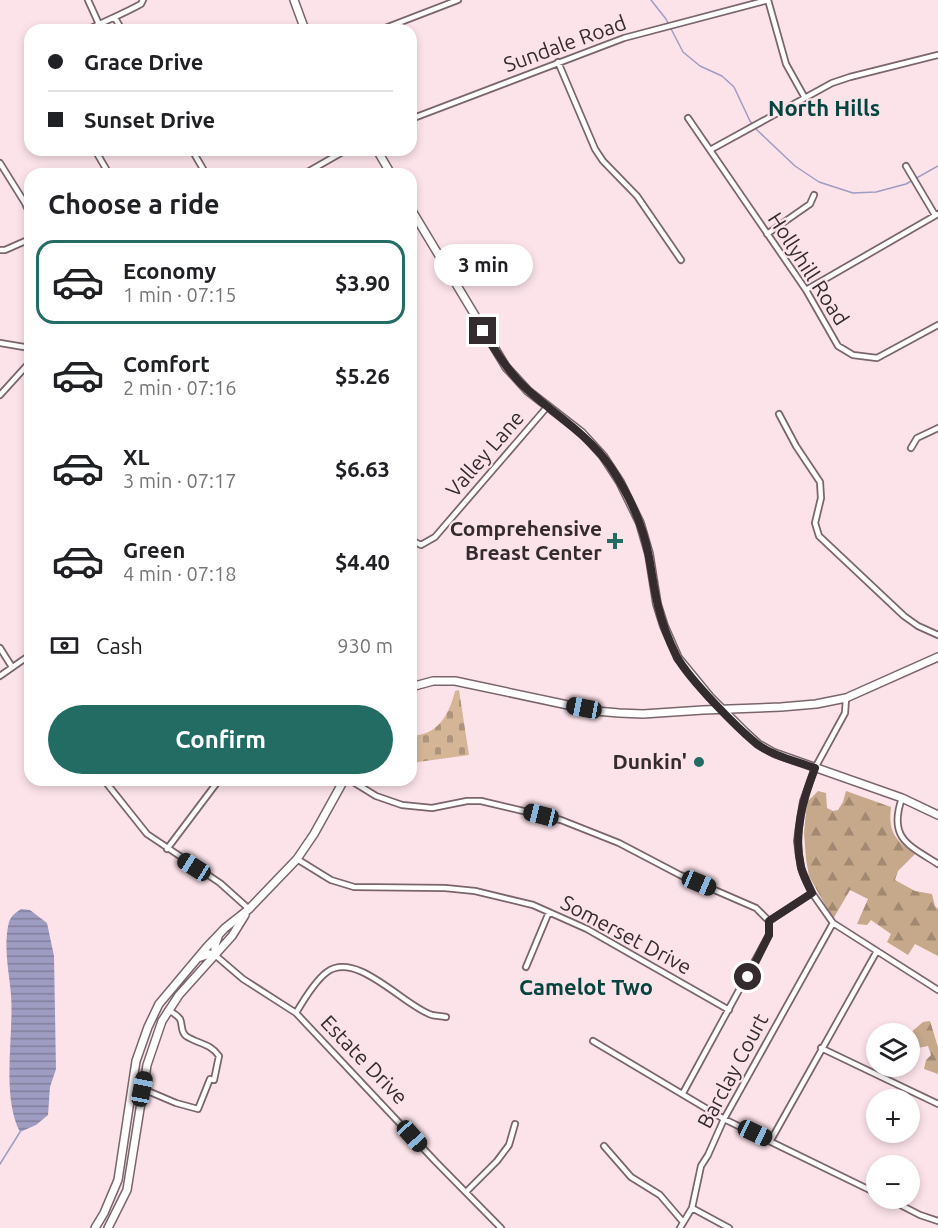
<!DOCTYPE html>
<html lang="en">
<head>
<meta charset="utf-8">
<style>
  body { margin:0; font-family:Ubuntu,sans-serif; background:#f6f6f6; color:#202124; height:100vh; display:flex; flex-direction:column; font-size:22px; white-space:nowrap }
  * { box-sizing:border-box; margin:0 }
  p { font-size:20px; color:#757577 }
  .icon { flex:none; width:33px; height:33px; fill:none; stroke:currentColor; stroke-width:2; stroke-linecap:round; stroke-linejoin:round }
  .map { position:relative; flex:1; overflow:hidden }
  .panel { position:absolute; left:24px; top:168px; width:393px; height:618px; display:flex; flex-direction:column; background:#fff; border-radius:18px; box-shadow:0 3px 9px #0003 }
  .panel>* { flex:none }
  .banner { position:absolute; left:24px; top:24px; width:393px; height:132px; border-radius:18px; box-shadow:0 3px 9px #0003; display:grid; align-content:center; height:132px; padding:0 24px; background:#fff }
  .buttons { position:absolute; left:866px; top:1023px; display:grid; gap:12px }
  .buttons a { display:grid; place-items:center; width:54px; height:54px; border-radius:50%; background:#fff; box-shadow:0 3px 9px #0003; font-size:30px }
  .end { position:absolute; width:27px; height:27px; margin:-14px; border:8px solid #342b2e; background:#fff; box-shadow:0 0 0 3px #fff }
  .from { border-radius:50% }
  .bubble { position:absolute; height:42px; border-radius:21px; background:#fff; box-shadow:0 3px 9px #0003; font-size:20px; font-weight:700; line-height:42px; text-align:center }
  .car { position:absolute; width:18px; height:36px; margin:-18px -9px; border-radius:8px; box-shadow:0 0 4px 2px #0007; background:linear-gradient(#222 24%,#8ab4d8 0 40%,#222 0 76%,#8ab4d8 0 86%,#222 0) }
  .banner b { display:flex; align-items:center; gap:21px; height:57px; font-size:22px }
  .banner b+b { border-top:2px solid #e0e0e0 }
  .banner i { width:15px; height:15px; background:#202124 }
  ul { padding:0; list-style:none }
  li { display:flex; align-items:center; gap:18px; height:84px; margin:0 12px 9px; padding:0 12px; border:3px solid transparent; border-radius:18px }
  li div { flex:1 }
  li b { display:block; font-size:22px }
  li em { font-style:normal; font-weight:700 }
  li.active { border-color:#226c64 }
  li>.icon { width:54px; height:54px; stroke-width:1.5 }
  h2 { padding:0 24px; font-size:27px; line-height:72px }
  .pay { display:flex; align-items:center; gap:15px; height:66px; padding:0 24px; font-size:22px }
  .pay p { margin-inline-start:auto }
  .action { display:flex; gap:12px; margin-top:auto; padding:12px 24px }
  .action a { flex:1; height:69px; border-radius:36px; background:#226c64; color:#fff; font-size:24px; font-weight:700; line-height:69px; text-align:center }
  .map>svg:first-child { display:block }
  .forest { fill:url(#forest-firs) }
  .cemetery { fill:url(#cemetery-stones) }
  .water { fill:url(#water-rules) }
  .lines { fill:none; stroke-linecap:round; stroke-linejoin:round }
  .stream { stroke:#9f9cc1; stroke-width:1.5 }
  .street-casing { stroke:#7a656b; stroke-width:8 }
  .secondary-casing { stroke:#7a656b; stroke-width:10 }
  .street { stroke:#fff; stroke-width:4.5 }
  .secondary { stroke:#fff; stroke-width:7 }
  .route { stroke:#342b2e; stroke-width:8 }
  .poi-dot { fill:#226c64; stroke:#fce3ea; stroke-width:2 }
  .labels { text-anchor:middle; stroke-width:4.5; stroke-linejoin:round; paint-order:stroke }
  .street-label { font-size:21px; fill:#342b2e; stroke:#fce3ea }
  .poi-label { font-size:21px; font-weight:bold; fill:#342b2e; stroke:#fce3ea; text-anchor:end }
  .neighbourhood-label { font-size:22px; font-weight:bold; fill:#03443f; stroke:#fce3ea }
</style>
</head>
<body>
<div class="map">
<svg width="938" height="1228" viewBox="0 0 938 1228">
  <defs>
    <pattern id="forest-firs" width="22" height="20" patternUnits="userSpaceOnUse" patternTransform="scale(1.5)"><rect width="22" height="20" fill="#c6a88a"/><path d="M5 1l3.5 6h-7zM16 11l3.5 6h-7z" fill="#a28971"/></pattern>
    <pattern id="cemetery-stones" width="16" height="16" patternUnits="userSpaceOnUse" patternTransform="scale(1.5)"><rect width="16" height="16" fill="#d4b697"/><path d="M2 7V4a2 2 0 0 1 4 0v3zM10 15v-3a2 2 0 0 1 4 0v3z" fill="#ad947c"/></pattern>
    <pattern id="water-rules" width="6" height="5" patternUnits="userSpaceOnUse" patternTransform="scale(1.5)"><rect width="6" height="5" fill="#9f9cc1"/><path d="M0 2.5h6" fill="none" stroke="#827f9d"/></pattern>
  </defs>
  <rect width="100%" height="100%" fill="#fce3ea"/>
  <!-- forest -->
  <path class="forest" d="M818,791l8,2 1,15 6,3 5,-1 5,-8 3,-11 45,16c-3,25 4,33 24,47l-17,17 -3,9 20,11 17,3 3,12 3,3v47l-23,-12 -7,11 -21,-13 4,-8 -20,-14 -4,5 -10,-1 11,-25 -18,-9 -17,29 -24,-43 -3,-17 -2,-26 3,-31z
    M930,1021l8,26v27l-14,-5 2,-9 5,-5 -3,-9 -15,3 -4,-1v-14l14,-12z"/>
  <!-- cemetery -->
  <path class="cemetery" d="M459,690l10,65 -58,8v-27c27,-1 38,-21 44,-45z"/>
  <!-- water -->
  <path class="water" d="M21,909l9,1 17,13 7,33 2,113 -6,18 -2,28 -12,10 -16,7c-19,-37 -6,-95 -9,-137 -2,-24 -8,-49 -2,-73 2,-6 6,-9 12,-13z"/>
  <g class="lines">
    <!-- stream -->
    <path class="stream" d="M651,0l15,19 17,33 17,14 22,10 12,11 16,34 7,9 38,36 24,16 34,11 23,-1 30,-8 32,-18
      M0,1164l20,-32"/>
    <!-- street casing -->
    <g class="street-casing">
      <path id="street" d="M88,0l10,22
        M768,0l18,64 19,34
        M115,18l7,12
        M87,30c18,-9 36,-16 54,-26l2,-4
        M380,30l78,-30
        M558,62l37,87 8,12 34,35 44,64
        M688,118l118,172 32,56 15,9 24,3 61,-33
        M411,119l213,-81 144,-38
        M95,150l14,24
        M192,150l14,24
        M710,150l122,-67 18,-6 88,-22
        M0,163l25,40 5,11
        M906,166l29,49
        M304,174l42,-24
        M767,234l43,-30 4,-9
        M0,250h5l25,-11
        M806,290l132,-76
        M0,343l30,5
        M0,395l30,-33
        M779,414l17,32 24,36 1,16 -6,25 4,13 85,80 14,10 20,9
        M911,448l6,-10 21,-10
        M411,540l10,5 14,-8 112,-130
        M0,648l12,19
        M0,676l30,-21
        M846,698l-1,15 -30,55 -12,33 -6,40 4,27 11,25 21,30 105,67
        M104,780l43,54 73,49 29,26
        M350,780l26,16 26,9 30,3 35,-7h14l80,19 58,23 61,32 76,33 13,13v14l-86,158
        M902,798c-14,40 6,47 36,66
        M167,849l52,-69
        M297,859l34,21 23,7 91,1 30,3 58,14 54,24 142,81
        M769,921l43,-28
        M215,955l28,24 53,34 140,149 65,66
        M526,967l23,-55
        M296,1013c7,-12 20,-33 31,-41 30,-22 78,35 105,43 4,1 9,1 14,2
        M593,1041l131,78 152,74
        M821,1048l117,56
        M143,1089l33,14 22,6 12,-30 4,1 5,-24c-9,-13 -21,-12 -33,-20 -6,-5 -3,-11 -6,-17 -3,-4 -8,-7 -12,-9
        M771,1140l106,-189
        M604,1146l27,31 29,18 23,27
        M466,1192l31,-31 12,-16 6,-21
        M887,1198l33,17 18,6
        M692,1208l37,20
        M680,1228l12,-20 9,-42 7,-11 16,-36 109,-196"/>
    </g>
    <!-- secondary casing -->
    <g class="secondary-casing">
      <path id="secondary" d="M294,0l11,30
        M377,150l14,24
        M411,209l95,158 22,24 54,42 21,23 17,26 20,41 9,31 8,50 7,22 14,32 32,39 35,35 13,12 16,9 128,45 36,17
        M411,687l22,-6h22l141,30 23,2 24,1 60,-4 78,-3 35,-3 30,-6 92,-41
        M198,958l11,-4 6,1v-10l3,-8
        M95,1228l9,-15 14,-33 18,-119 12,-34 11,-23 47,-56 19,-20 24,-19 48,-50 17,-25 30,-54
        M108,1228l19,-38 20,-125 15,-44 17,-26 53,-59 13,-21"/>
    </g>
    <!-- street -->
    <use href="#street" class="street"/>
    <!-- secondary -->
    <use href="#secondary" class="secondary"/>
  </g>
  <g class="lines">
    <!-- route -->
    <path class="route" d="M483,331c14,22 27,44 47,61 27,24 58,43 80,74 18,27 33,58 39,91 3,16 5,33 9,49 4,17 11,35 19,51 12,22 60,71 80,87 16,12 39,17 58,24 -12,31 -22,65 -14,99 2,9 7,18 11,26l-43,28v14l-21,42"/>
  </g>
  <!-- markers -->
  <g class="poi-dot">
    <path d="M612 532h6v6h6v6h-6v6h-6v-6h-6v-6h6z"/>
    <circle cx="699" cy="762" r="6"/>
  </g>
  <g class="labels">
    <!-- street labels -->
    <g class="street-label">
      <text transform="translate(565 44) rotate(-20)" y="7">Sundale Road</text>
      <text transform="translate(808 269) rotate(57)" y="7">Hollyhill Road</text>
      <text transform="translate(485 454) rotate(-49)" y="7">Valley Lane</text>
      <text transform="translate(626 935) rotate(28)" y="7">Somerset Drive</text>
      <text transform="translate(364 1060) rotate(46)" y="7">Estate Drive</text>
      <text transform="translate(733 1071) rotate(-62)" y="7">Barclay Court</text>
    </g>
    <!-- poi labels -->
    <g class="poi-label">
      <text x="602" y="536">Comprehensive<tspan x="602" dy="24">Breast Center</tspan></text>
      <text x="687" y="769">Dunkin'</text>
    </g>
    <!-- neighbourhood labels -->
    <g class="neighbourhood-label">
      <text x="824" y="116">North Hills</text>
      <text x="586" y="995">Camelot Two</text>
    </g>
  </g>
</svg>
<div class="buttons">
<a><svg class="icon" aria-label="layers" viewBox="0 0 24 24"><path d="M12 4l9 5-9 5-9-5zM3 14l9 5 9-5"/></svg></a>
<a>+</a>
<a>−</a>
</div>
<i class="end from" style="left:748px;top:977px"></i>
<i class="end" style="left:483px;top:331px"></i>
<div class="bubble" style="left:434px;top:244px;width:99px">3 min</div>
<i class="car" style="left:584px;top:708px;rotate:281deg"></i>
<i class="car" style="left:541px;top:815px;rotate:284deg"></i>
<i class="car" style="left:194px;top:867px;rotate:302deg"></i>
<i class="car" style="left:699px;top:883px;rotate:113deg"></i>
<i class="car" style="left:142px;top:1089px;rotate:11deg"></i>
<i class="car" style="left:755px;top:1133px;rotate:115deg"></i>
<i class="car" style="left:412px;top:1136px;rotate:138deg"></i>
<div class="banner">
<b><i class="from"></i>Grace Drive</b>
<b><i></i>Sunset Drive</b>
</div>
<section class="panel">
<h2>Choose a ride</h2>
<ul>
<li class="active"><svg class="icon" aria-label="car" viewBox="0 0 24 24"><path d="M5 17H2v-5l4-1 3-4h7l3 4 3 1v5h-3M9 17h6M6 11h13"/><circle cx="7" cy="17" r="2"/><circle cx="17" cy="17" r="2"/></svg><div><b>Economy</b><p>1 min · 07:15</p></div><em>$3.90</em></li>
<li><svg class="icon" aria-label="car" viewBox="0 0 24 24"><path d="M5 17H2v-5l4-1 3-4h7l3 4 3 1v5h-3M9 17h6M6 11h13"/><circle cx="7" cy="17" r="2"/><circle cx="17" cy="17" r="2"/></svg><div><b>Comfort</b><p>2 min · 07:16</p></div><em>$5.26</em></li>
<li><svg class="icon" aria-label="car" viewBox="0 0 24 24"><path d="M5 17H2v-5l4-1 3-4h7l3 4 3 1v5h-3M9 17h6M6 11h13"/><circle cx="7" cy="17" r="2"/><circle cx="17" cy="17" r="2"/></svg><div><b>XL</b><p>3 min · 07:17</p></div><em>$6.63</em></li>
<li><svg class="icon" aria-label="car" viewBox="0 0 24 24"><path d="M5 17H2v-5l4-1 3-4h7l3 4 3 1v5h-3M9 17h6M6 11h13"/><circle cx="7" cy="17" r="2"/><circle cx="17" cy="17" r="2"/></svg><div><b>Green</b><p>4 min · 07:18</p></div><em>$4.40</em></li>
</ul>
<div class="pay"><svg class="icon" aria-label="cash" viewBox="0 0 24 24"><path d="M3 7h18v10H3z"/><circle cx="12" cy="12" r="2"/></svg>Cash<p>930 m</p></div>
<div class="action"><a>Confirm</a></div>
</section>
</div>
</body>
</html>
